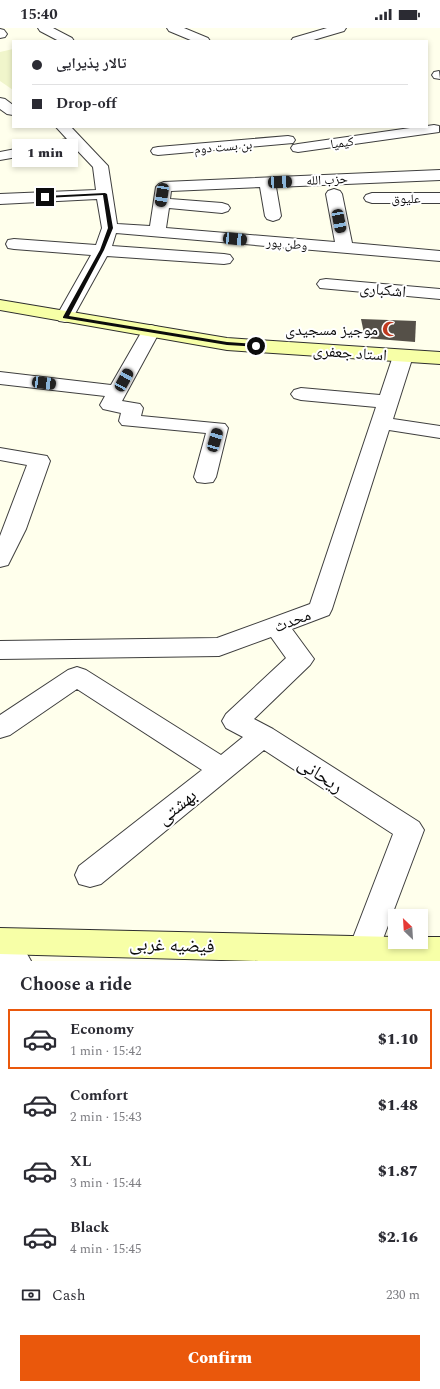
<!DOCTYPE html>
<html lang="en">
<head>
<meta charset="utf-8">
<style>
  body { margin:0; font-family:Spectral,"Noto Naskh Arabic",serif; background:#f7f7f7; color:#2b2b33; height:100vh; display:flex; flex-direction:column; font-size:15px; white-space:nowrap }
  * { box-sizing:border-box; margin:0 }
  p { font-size:13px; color:#7c7c81 }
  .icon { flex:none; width:22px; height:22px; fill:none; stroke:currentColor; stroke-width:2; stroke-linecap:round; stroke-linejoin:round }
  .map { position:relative; height:933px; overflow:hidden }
  .panel { display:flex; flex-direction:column; background:#fff; flex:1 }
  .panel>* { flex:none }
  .hud { position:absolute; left:12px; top:12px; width:416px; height:88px; border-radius:0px; box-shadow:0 2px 6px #0003; display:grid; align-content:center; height:88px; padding:0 20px; background:#fff }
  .needle { width:26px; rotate:335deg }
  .controls { position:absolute; left:388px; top:881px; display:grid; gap:8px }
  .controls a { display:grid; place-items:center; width:40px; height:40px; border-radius:0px; background:#fff; box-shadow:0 2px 6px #0003; font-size:20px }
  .end { position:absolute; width:18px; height:18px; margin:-9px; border:5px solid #0c0c0c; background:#fff; box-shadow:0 0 0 2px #fff }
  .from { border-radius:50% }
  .bubble { position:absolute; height:28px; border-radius:0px; background:#fff; box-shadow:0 2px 6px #0003; font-size:13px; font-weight:800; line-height:28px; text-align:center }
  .car { position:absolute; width:12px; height:24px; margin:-12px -6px; border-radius:5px; box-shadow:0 0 3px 1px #0007; background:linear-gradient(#222 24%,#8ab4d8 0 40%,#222 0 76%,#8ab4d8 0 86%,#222 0) }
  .hud b { display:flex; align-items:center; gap:14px; height:38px; font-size:15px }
  .hud b+b { border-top:1px solid #e1e1e2 }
  .hud i { width:10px; height:10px; background:#2b2b33 }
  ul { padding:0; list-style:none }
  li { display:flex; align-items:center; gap:12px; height:60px; margin:0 8px 6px; padding:0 12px; border:2px solid transparent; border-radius:0px }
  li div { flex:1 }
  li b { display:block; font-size:15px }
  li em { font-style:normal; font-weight:800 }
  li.selected { border-color:#ea580c }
  li>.icon { width:36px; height:36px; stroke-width:1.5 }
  h2 { padding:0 20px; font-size:18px; line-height:48px }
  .pay { display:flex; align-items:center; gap:10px; height:44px; padding:0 20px; font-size:15px }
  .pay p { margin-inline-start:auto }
  .action { display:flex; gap:8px; margin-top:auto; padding:8px 20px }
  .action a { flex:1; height:46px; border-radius:0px; background:#ea580c; color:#fff; font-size:16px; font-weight:800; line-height:46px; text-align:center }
  .status { display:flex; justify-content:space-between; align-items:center; height:28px; padding:0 20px; background:#fff; direction:ltr }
  .status svg { height:11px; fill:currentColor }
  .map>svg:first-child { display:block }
  .farmland { fill:#f0f5cb }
  .building { fill:#555048 }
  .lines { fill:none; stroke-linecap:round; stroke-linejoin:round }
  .street-casing { stroke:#3f3f3f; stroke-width:2 }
  .secondary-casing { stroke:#2e2e2e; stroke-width:2 }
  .street { fill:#fff; fill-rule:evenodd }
  .secondary { fill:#f7ffa7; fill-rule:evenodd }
  .route { fill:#0c0c0c }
  .labels { text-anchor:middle; stroke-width:4; stroke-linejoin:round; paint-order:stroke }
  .far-street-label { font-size:13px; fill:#0c0c0c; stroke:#fff }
  .street-label { font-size:16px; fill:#0c0c0c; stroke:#fff }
  .poi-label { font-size:16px; fill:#0c0c0c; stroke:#fff; text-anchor:end }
  .near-street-label { font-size:19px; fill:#0c0c0c; stroke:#fff }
</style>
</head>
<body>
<div class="status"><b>15:40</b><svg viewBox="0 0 49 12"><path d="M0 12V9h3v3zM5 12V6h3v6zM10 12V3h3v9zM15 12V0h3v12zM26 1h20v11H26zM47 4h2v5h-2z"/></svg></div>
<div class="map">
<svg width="440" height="933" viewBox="0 0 440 933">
  <rect width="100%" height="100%" fill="#ffffec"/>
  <!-- farmland -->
  <path class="farmland" d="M13,21v41l-13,-9v-29z"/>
  <!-- building -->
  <path class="building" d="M361,291l55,2 -1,21 -50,-4z"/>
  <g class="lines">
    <!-- street casing -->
    <g class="street-casing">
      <path id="street" d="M38,0h15l19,10 2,3h-15l-19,-10z
        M167,0h17l24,10 2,3h-17l-24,-10z
        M327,0h19l-2,3 -34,10h-19l2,-3z
        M0,1l4,1 3,4 -2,3 -5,1z
        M439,43l1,8 -6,-1 -2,-3 2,-3z
        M0,70l5,1 8,6v10l-6,-1 -7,-5z
        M434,97l5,1v6l-141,20 -5,-1 -2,-3 2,-3 5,-1 119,-17h10v-1z
        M56,99h15l37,39 9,58 33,2 6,-39 3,-3 5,-2 276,-12v10l-164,7 5,29 -2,3 -6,2 -6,-2 -2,-3 -5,-29 -89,4 -1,8 52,4 6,2 2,3 -2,3 -6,2 -53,-5 -3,20 169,14 -9,-48 2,-3 6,-2 6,2 2,3 10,49 88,8v10l-324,-28 -4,13 112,8 6,1 3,4 -3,4 -6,1 -117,-8 -36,65 -6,1 -6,-1 -3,-4 35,-62 -77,-6 -6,-1 -2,-4 2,-4 6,-1 82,6 6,-17 -5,-29 -97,5v-10l96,-4 -3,-23 -19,-20 -74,13v-8l67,-13z
        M288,108l5,1 2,3 -2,3 -135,12 -5,-1 -2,-3 2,-3 5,-1z
        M372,165h68v10h-68l-6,-2 -2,-3 2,-3z
        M326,251l114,10v10l-120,-11 -3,-4 3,-4z
        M151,297l7,2 2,4 -38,70 18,3 3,4 -2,8 84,8 3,4 -12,49 -3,5 -8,1 -8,-1 -3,-5 12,-44 -84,-8 -3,-4 2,-8 -18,-4 -3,-4 5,-9 -105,-12v-12l111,13 31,-54 2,-4z
        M403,322l7,2 3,4 -20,63 47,7v12l-51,-8 -57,179 -3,6 -37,14 22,30 -4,6 -56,54 19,10 146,93 5,8 -49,130 -1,1h-34l11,-18 42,-109 -129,-84 -163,134 -11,3 -11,-3 -4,-9 4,-9 123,-96 -125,-81 -67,46 -10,3v-23l68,-45 9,-3 9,3 135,85 22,-18 -17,-9 -4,-7 4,-7 60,-56 -15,-21 -52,19 -219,3v-18l217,-3 93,-34 66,-197 -75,-7 -7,-2 -3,-4 3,-4 7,-2 79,7 13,-39 3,-4z
        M0,420l47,8 3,5 -24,68 -18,36 -8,2v-31l27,-71 -27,-5z
        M0,904c15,6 24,15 31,29h-31z"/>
    </g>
    <!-- secondary casing -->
    <g class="secondary-casing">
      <path id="secondary" d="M0,272l227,38 213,14v12l-213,-14 -227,-40z
        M0,900l395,9v5h26v-5h19v24h-181l-259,-7z"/>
    </g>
    <!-- street -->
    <use href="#street" class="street"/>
    <!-- secondary -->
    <use href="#secondary" class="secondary"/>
  </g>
  <!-- route -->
  <path class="route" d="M105,165l2,1 6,34 -9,22 -35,66 158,26 29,2 3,2 -1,1 -31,-2 -164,-27v-1l37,-67 8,-22 -5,-33 -58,3 -2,-1 2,-1z"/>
  <!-- icons -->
  <defs>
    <g id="mosque-bare" transform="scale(1.2)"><path d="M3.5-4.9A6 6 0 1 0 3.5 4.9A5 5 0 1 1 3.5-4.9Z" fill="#c03a20" stroke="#fff" stroke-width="2.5" paint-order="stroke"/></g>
  </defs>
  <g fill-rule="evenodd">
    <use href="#mosque-bare" x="390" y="301"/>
  </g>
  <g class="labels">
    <!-- far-street labels -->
    <g class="far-street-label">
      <text transform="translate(342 114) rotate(-8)" y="5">کیمیا</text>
      <text transform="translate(223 118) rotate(-5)" y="5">بن بست دوم</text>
      <text transform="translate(327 151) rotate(-3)" y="5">حزب الله</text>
      <text x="406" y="175">علیوق</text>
      <text transform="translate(287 215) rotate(5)" y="5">وطن پور</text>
    </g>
    <!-- street labels -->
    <g class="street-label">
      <text transform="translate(383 261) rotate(5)" y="6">اشکباری</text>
      <text transform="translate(350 324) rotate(4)" y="6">استاد جعفری</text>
      <text transform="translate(292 592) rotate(-21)" y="6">محدث</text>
    </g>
    <!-- poi labels -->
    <g class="poi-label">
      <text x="378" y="307">موجیز مسجیدی</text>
    </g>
    <!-- near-street labels -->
    <g class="near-street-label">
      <text transform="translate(321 746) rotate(33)" y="7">ریحانی</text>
      <text transform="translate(176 778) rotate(-39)" y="7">بهشتی</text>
      <text transform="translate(172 916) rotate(2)" y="7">فیضیه غربی</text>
    </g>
  </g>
</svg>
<div class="controls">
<a><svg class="needle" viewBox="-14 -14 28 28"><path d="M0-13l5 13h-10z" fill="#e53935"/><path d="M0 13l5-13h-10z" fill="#7c7c81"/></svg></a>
</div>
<i class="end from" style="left:256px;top:318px"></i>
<i class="end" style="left:45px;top:169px"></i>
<div class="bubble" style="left:12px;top:111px;width:66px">1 min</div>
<i class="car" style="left:280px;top:154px;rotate:87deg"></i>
<i class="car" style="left:162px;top:167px;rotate:189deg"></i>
<i class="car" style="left:339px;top:193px;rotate:169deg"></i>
<i class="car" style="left:235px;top:211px;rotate:95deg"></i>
<i class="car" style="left:124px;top:352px;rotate:29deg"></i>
<i class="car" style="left:44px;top:355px;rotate:97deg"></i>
<i class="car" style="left:215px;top:412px;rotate:16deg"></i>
<div class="hud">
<b><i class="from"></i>تالار پذیرایی</b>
<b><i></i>Drop-off</b>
</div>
</div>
<section class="panel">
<h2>Choose a ride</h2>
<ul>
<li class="selected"><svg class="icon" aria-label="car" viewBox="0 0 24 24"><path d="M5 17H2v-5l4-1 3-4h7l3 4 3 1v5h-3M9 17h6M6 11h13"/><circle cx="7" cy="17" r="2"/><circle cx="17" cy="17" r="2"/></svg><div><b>Economy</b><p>1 min · 15:42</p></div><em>$1.10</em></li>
<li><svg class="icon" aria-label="car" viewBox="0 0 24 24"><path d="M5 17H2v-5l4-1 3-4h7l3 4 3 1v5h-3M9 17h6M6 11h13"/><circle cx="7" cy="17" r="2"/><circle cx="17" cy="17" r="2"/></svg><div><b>Comfort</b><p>2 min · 15:43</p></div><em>$1.48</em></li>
<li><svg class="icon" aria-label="car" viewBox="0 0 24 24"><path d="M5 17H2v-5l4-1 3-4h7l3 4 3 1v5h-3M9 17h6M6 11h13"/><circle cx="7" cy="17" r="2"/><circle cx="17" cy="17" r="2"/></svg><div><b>XL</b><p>3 min · 15:44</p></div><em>$1.87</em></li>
<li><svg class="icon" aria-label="car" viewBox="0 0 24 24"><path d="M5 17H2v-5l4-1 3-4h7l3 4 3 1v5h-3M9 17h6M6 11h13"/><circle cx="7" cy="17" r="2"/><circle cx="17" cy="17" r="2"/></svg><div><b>Black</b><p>4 min · 15:45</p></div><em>$2.16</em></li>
</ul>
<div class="pay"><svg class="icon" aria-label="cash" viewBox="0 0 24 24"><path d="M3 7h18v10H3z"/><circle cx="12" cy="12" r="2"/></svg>Cash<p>230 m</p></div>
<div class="action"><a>Confirm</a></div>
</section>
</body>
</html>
